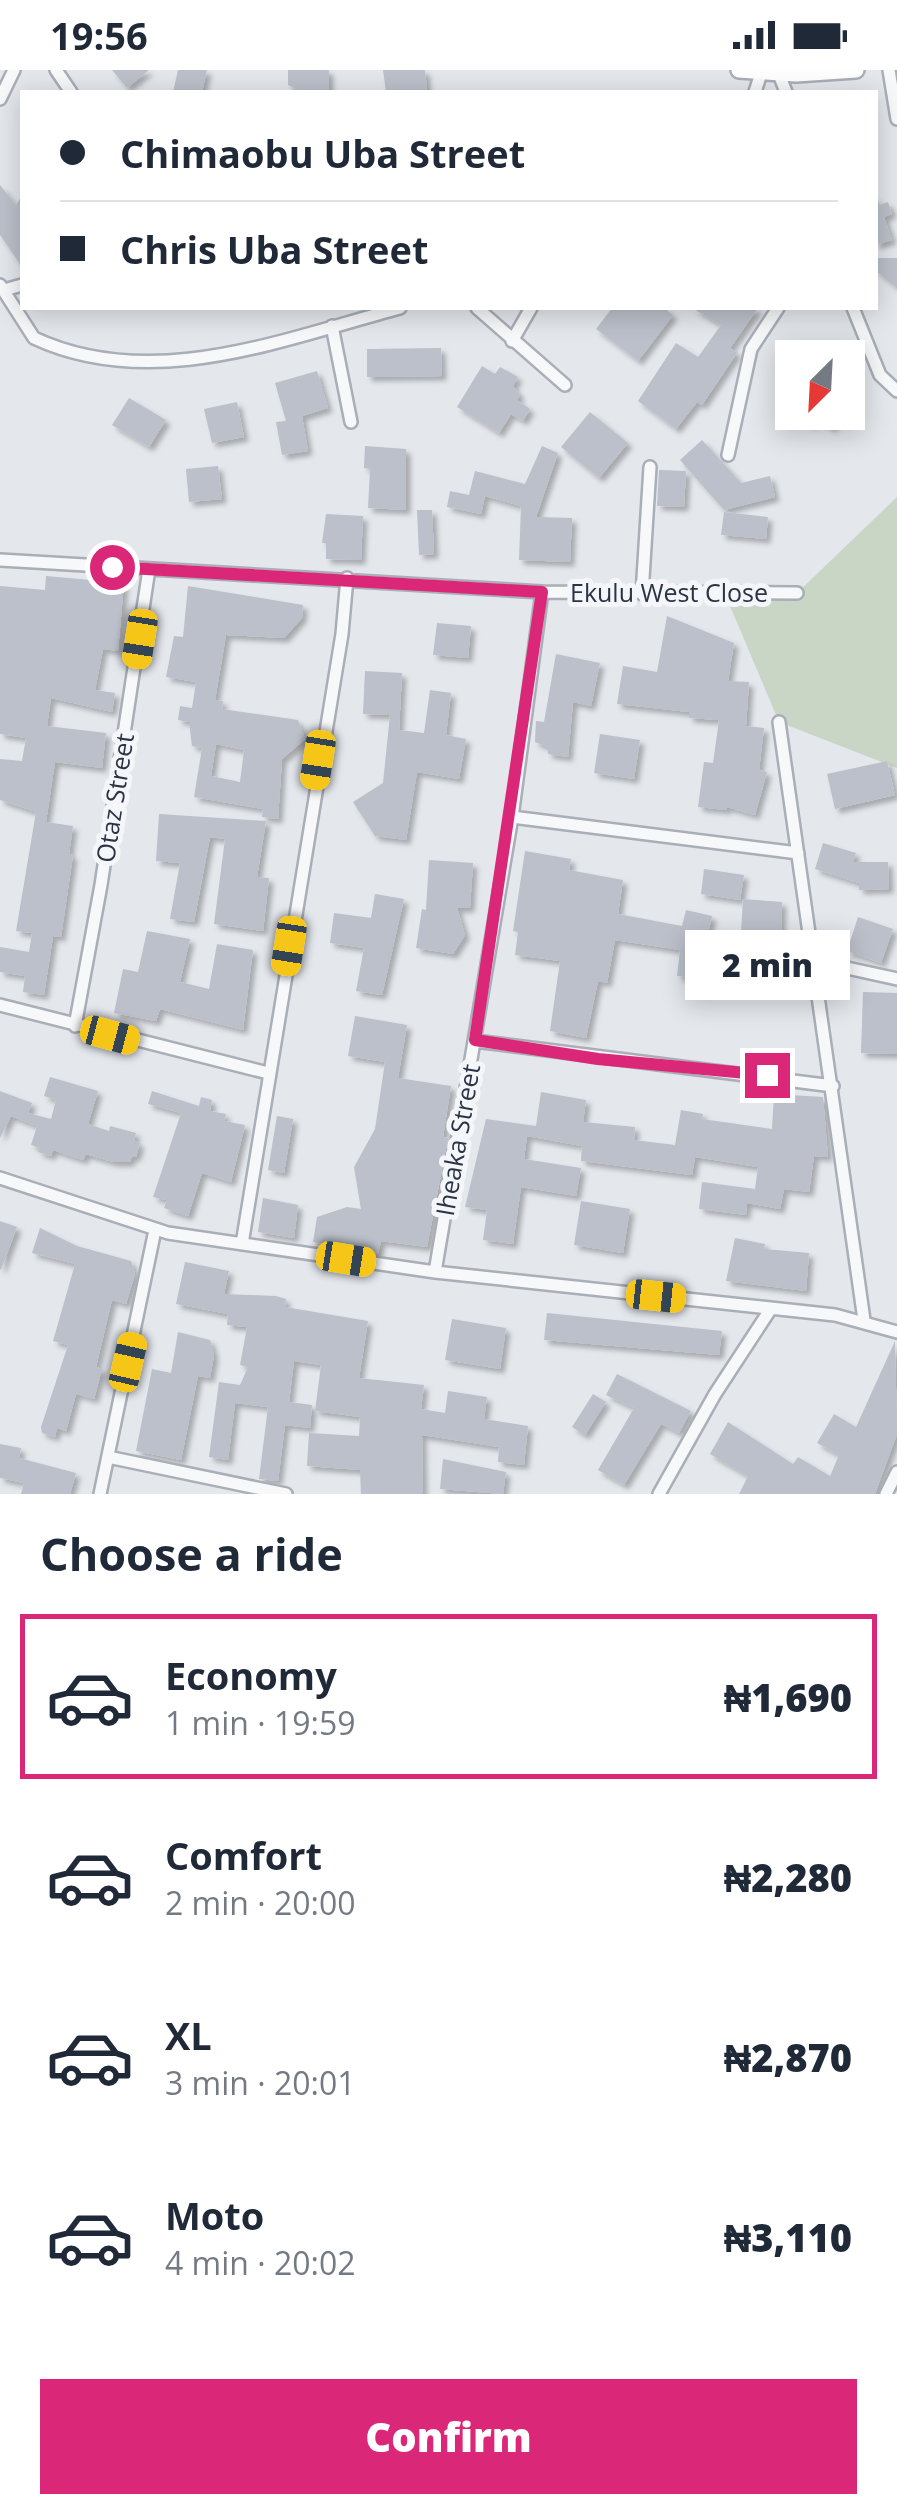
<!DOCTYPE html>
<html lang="en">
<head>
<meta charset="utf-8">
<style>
  body { margin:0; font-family:"Open Sans",sans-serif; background:#f2f2f3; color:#1f2937; height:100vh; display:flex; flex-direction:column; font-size:38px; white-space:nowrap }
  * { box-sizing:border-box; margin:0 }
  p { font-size:32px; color:#747a83 }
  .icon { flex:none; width:55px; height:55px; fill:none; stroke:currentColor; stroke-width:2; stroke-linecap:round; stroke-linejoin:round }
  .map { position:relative; height:1424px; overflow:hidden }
  .side { display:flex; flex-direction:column; background:#fff; flex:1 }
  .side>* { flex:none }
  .hud { position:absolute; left:20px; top:20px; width:858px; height:220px; border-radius:0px; box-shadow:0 5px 25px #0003; display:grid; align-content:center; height:220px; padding:0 40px; background:#fff }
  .needle { width:65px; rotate:204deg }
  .fabs { position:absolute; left:775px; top:270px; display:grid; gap:20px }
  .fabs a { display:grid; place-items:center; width:90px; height:90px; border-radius:0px; background:#fff; box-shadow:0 5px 25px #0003; font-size:50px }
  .end { position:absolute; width:45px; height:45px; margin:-22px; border:12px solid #db2777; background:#fff; box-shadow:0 0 0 5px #fff }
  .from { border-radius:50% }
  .bubble { position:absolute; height:70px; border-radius:0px; background:#fff; box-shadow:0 5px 25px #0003; font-size:32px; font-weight:800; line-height:70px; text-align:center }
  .car { position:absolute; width:30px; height:60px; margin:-30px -15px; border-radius:12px; box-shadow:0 0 8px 2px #0007; background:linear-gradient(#f5c518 24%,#345 0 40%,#f5c518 0 76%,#345 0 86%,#f5c518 0) }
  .hud b { display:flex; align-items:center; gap:35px; height:95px; font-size:38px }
  .hud b+b { border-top:2px solid #e0e1e3 }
  .hud i { width:25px; height:25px; background:#1f2937 }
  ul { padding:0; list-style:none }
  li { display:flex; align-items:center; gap:30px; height:165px; margin:0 20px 15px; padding:0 20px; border:5px solid transparent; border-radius:0px }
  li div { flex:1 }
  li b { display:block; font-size:38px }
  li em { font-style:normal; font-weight:800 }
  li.current { border-color:#db2777 }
  li>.icon { width:90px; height:90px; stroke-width:1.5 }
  h2 { padding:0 40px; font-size:45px; line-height:120px }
  .button { display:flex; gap:20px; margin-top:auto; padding:20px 40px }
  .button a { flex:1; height:115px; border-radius:0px; background:#db2777; color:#fff; font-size:40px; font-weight:800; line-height:115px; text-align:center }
  .status { display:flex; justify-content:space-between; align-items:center; height:70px; padding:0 50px; background:#fff; direction:ltr }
  .status svg { height:28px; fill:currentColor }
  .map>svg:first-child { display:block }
  .green { fill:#c9d6c5 }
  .building { fill:#bbc0ca; fill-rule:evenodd; filter:url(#shadow) }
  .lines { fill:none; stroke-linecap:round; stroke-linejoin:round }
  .street-casing { stroke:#a9aeb7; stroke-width:16 }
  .secondary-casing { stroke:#a9aeb7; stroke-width:20 }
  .street { stroke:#f7f8fa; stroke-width:11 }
  .secondary { stroke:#fff; stroke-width:15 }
  .route { stroke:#db2777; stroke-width:12 }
  .labels { text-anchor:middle; stroke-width:10; stroke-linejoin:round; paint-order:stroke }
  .street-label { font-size:25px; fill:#2b3445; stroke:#f4f6f9 }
</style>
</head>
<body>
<div class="status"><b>19:56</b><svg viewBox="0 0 49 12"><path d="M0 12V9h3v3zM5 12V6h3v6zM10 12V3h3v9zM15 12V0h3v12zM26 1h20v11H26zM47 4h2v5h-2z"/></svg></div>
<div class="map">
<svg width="897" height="1424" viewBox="0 0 897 1424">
  <defs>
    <filter id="shadow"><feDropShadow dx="4.5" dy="4.5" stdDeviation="2.5" flood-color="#0004"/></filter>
  </defs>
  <rect width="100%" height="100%" fill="#e4e7ec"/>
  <!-- green -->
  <path class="green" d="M897,427v271l-118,-46 -54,-128 72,-1z"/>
  <!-- building -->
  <path class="building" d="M112,0h37l-22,18z
    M178,0h29l-5,22h-29z
    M288,0h41v20l-29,1 -12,-6z
    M383,0h42l2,20 -41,2z
    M0,115l16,20 6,-10v72l-22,-32z
    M875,125l5,10 8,-3 4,12 -8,3 8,23 -17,5z
    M875,188h22v30l-22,-18z
    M612,238h52l9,7 -35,46 -42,-32z
    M692,238h66l-28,40 7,5 -35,52 -5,-3 -21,27 -38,-28 38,-58 22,14 23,-32z
    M441,278l1,28 -75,1v-28z
    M482,296l13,8 5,-7 18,10 -5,9 7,9 -3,5 13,9 -7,12 -12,-7 -12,19 -42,-26z
    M317,301l11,37 -26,8 6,35 -26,4 -6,-33 10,-1 -11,-38z
    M129,328l37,22 -17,27 -37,-22z
    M237,332l7,35 -32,6 -8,-34z
    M590,342l38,31 -29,35 -38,-31z
    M793,342h49l-11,16 -15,-10 -5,7z
    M702,370l39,43 29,-7 5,21 -51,13 -44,-50z
    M365,376l41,3v61l-38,-2 2,-39 -6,-1z
    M542,376l16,7 -22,64 36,1 -2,44 -51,-2 2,-54 -36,-10 -4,18 -34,-7 3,-16 19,4 6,-24 50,13z
    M218,396l4,33 -33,3 -3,-33z
    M659,400l27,1 -2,36 -27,-1z
    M417,440h15l2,44 -15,1z
    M724,442l44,5 -2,22 -45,-4z
    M326,444l37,2 -2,44 -35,-1v-16h-4z
    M46,506l78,7 -6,68 -15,-2 -8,41 20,3 -3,19 -61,-14 -4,28 59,7 -4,35 -47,-6 -9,60 27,4 -4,28 4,1 -12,82 -8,-1 -9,59 -21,-3 2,-16 -25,-4v-25l29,5 3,-19 -16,-2 20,-119 -36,-12v-41l22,2 4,-23 -26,-4v-148l45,4z
    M188,516l115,19 -1,13 -18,20 -58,-3 -11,65 8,1 -1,8 76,11 7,19 -23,20 -4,60 -16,-2 1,-8 -69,-12 8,-49 -10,-2 -3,-24 -11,-2 2,-14 12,2 4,-26 -30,-5 8,-41 9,1zM216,674l28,6 -4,32 -29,-6z
    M667,546l67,27 -6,38 21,1 -3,44 18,2 -5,42 8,2 -12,43 -28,-8 -1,3 -28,-3 6,-45 9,1 6,-43 -30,-2v-6l-72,-8 6,-38 34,6z
    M437,553l34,3 -3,32 -35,-3z
    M556,584l44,9 -9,43 -18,-4 -5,55 -20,-3v-7l-13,-5 1,-21 8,1z
    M365,601l37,2 -3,57 25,3 6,-43 21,3 -5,42 20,4 -7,40 -42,-7 -11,68 -31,-4 -22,-34 30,-19 7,-68 -27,-1z
    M600,664l40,6 -6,39 -40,-6z
    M887,691l8,34 -60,14 -8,-35z
    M159,744l107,7 -9,56 12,1 -6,53 -49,-7 11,-85 -15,-2 -16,85 -24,-3 10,-56 -24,-2z
    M823,773l33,10 -3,9h35l1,27 -30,1v-7l-44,-14z
    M525,781l46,8 -2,11 54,10 -5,34 64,12 4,-16 26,6 -10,43 102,7v21l-127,-11 3,-26 -65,-10 -8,43 -9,-2 -12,57 -36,-7 10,-70 -45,-6 3,-23 -5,-1z
    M429,790l44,3 -3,45h-13l8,27 -12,19 -37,-6 6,-39 4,1z
    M704,799l40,6 -4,25 -39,-6z
    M375,824l29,5 -22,96 -26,-4 8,-43 -34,-5 4,-30 37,5z
    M743,829l39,3 -1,33 -40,-2z
    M858,847l35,12 -12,34 -34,-12z
    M147,861l43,8 -10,43 29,7 8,-45 36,6 -10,80 -83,-21 -4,12 -42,-8 9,-44 15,3z
    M863,922l34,1v61l-36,-1z
    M355,946l52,9 -9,53 53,8 -8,51 5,1 -21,109 -46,-6 -3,13 -65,-12 4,-25 30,-10 14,2 -7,-42 21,-38 10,-67 -37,-6z
    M50,1007l48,14 -10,33 21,7 1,-5 26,7 -2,8 6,2 -4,14 -4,-1 -2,6h-17l-27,-8 -3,6 -30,-10 -2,6 -13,-4 2,-4 -9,-3 6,-19 -26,-10 -11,22v-47l32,12 -4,10 23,6 5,-19 -12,-4z
    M152,1021l47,15 2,-9 11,3 -2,11 16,3 -2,7 21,4 -14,57 -29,-9 -14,43 -24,-8 3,-8 -14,-3 28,-84 -33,-9z
    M541,1022l45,8 -3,22 52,5 -1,13 41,5 6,-35 22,4 -1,5 70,10 2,-35 49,3 5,60 -14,-1 -5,36 -25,-3 -4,20 -33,-6 -1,12 -47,-6 3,-27 53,7 3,-22 -63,-10 -3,18 -111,-14 1,-15 -55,-10 -3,23 57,9 -5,28 -55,-9 -8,57 -30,-4 4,-30 -22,-3 21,-88 50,7z
    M277,1046l16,3 -9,54 -16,-3z
    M263,1128l35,7 -4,33 -36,-6z
    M581,1131l49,8 -7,44 -49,-8z
    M0,1151l17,6 -16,43 -1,-1z
    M40,1158l37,18 54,15 4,13 -9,30 -14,-4 -16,67 6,2 -8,30 -18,-5 -10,37 -9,-3 -2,9 -13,-4 -1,-6 27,-82 -15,-4 22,-77 -43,-11z
    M735,1168l30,6 -1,5 45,4 -3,38 -80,-10z
    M185,1192l44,9 -5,23 52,2 10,3 -1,8 83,14 -9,57 65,7 -3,24 24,4 3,-22 39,6 -3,22 44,7 -4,39 -26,-3 1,-15 -77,-12 1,59h-62l-1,-24 -53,-4 2,-33 50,3 1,-19 -45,-6 6,-46 -27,-4 -5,41 23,3 -2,23 -25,-3 -7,56 -19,-2 9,-72 -33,-4 -7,57 -19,-3 10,-75 21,3 8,-18 -8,-2 7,-38 -20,-2 1,-11 -52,-10z
    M547,1243l175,18 -3,24 -175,-15z
    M452,1249l54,9 -6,41 -55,-9z
    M178,1262l32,8 4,15 -4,23 -12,-2 -17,84 -45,-9 16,-82 19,4z
    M895,1271l2,93 -22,60h-136l9,-18 -38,-22 18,-32 65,42 5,-7 32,19 9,-21 -22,-12 17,-29 22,13z
    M617,1304l74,37 -12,22 -18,-9 -37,61 -26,-15 36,-62 -28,-13z
    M593,1324l13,8 -21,33 -13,-8z
    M0,1374l21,4 -2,10 57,15 -6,21h-49l3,-11 -24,-5z
    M443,1389l63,13 -3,22 -63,-5z"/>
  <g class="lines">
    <!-- street casing -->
    <g class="street-casing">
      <path id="street" d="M56,0l15,22
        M889,0l8,49
        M779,4l7,18
        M755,22l7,-22
        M0,29l14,-29
        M0,215l34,53c118,55 249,1 366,-30
        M4,220l18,-5
        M477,238l88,77
        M853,238l27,67 17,16
        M332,256l19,96
        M512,271l19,-33
        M728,385l23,-106 27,-41
        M0,490l542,32 255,1
        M642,524l8,-127
        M779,652l85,598
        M512,747l286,36
        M815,891l82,18
        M0,935l268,68
        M75,956l26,-141 48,-316
        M475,971l358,45
        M0,1108l168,55 267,39 400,43 62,17
        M242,1174l100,-610 5,-56
        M435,1202l77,-455 30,-225
        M108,1387l178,37
        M100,1424l55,-264
        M659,1424l56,-100 55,-84
        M886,1424l11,-22"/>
    </g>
    <!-- secondary casing -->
    <g class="secondary-casing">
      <path id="secondary" d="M739,0l57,4 60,-4"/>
    </g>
    <!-- street -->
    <use href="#street" class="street"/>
    <!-- secondary -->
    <use href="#secondary" class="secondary"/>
  </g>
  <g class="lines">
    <!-- route -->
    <path class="route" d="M112,497l430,25 -67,448 123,19 169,16"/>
  </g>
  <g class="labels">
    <!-- street labels -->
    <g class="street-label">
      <text x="669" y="532">Ekulu West Close</text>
      <text transform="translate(115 728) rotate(-81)" y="9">Otaz Street</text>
      <text transform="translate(458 1070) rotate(-80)" y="9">Iheaka Street</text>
    </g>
  </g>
</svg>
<div class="fabs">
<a><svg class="needle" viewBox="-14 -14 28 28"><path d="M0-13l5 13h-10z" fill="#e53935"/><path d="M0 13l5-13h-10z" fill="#747a83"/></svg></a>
</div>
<i class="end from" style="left:112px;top:497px"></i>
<i class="end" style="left:767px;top:1005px"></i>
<div class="bubble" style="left:685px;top:860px;width:165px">2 min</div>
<i class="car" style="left:140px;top:569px;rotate:189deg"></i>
<i class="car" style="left:318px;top:690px;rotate:189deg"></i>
<i class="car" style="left:289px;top:876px;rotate:189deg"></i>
<i class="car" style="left:110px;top:965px;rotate:105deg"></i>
<i class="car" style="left:346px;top:1189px;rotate:99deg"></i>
<i class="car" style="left:656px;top:1226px;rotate:96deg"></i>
<i class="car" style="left:128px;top:1292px;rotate:13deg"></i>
<div class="hud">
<b><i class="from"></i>Chimaobu Uba Street</b>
<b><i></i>Chris Uba Street</b>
</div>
</div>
<section class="side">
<h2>Choose a ride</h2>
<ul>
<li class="current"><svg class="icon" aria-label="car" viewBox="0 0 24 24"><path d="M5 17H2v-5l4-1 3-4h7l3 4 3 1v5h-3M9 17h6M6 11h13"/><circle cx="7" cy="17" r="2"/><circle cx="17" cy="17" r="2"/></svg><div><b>Economy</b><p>1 min · 19:59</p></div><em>₦1,690</em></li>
<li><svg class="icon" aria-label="car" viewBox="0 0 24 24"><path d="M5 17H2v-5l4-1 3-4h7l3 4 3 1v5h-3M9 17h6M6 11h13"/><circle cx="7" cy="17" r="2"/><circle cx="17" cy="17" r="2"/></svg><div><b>Comfort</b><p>2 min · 20:00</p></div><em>₦2,280</em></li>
<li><svg class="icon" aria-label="car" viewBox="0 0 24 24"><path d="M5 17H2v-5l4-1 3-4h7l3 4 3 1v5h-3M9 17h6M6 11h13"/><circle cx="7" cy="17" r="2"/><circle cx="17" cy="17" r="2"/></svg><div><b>XL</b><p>3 min · 20:01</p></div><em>₦2,870</em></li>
<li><svg class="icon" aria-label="car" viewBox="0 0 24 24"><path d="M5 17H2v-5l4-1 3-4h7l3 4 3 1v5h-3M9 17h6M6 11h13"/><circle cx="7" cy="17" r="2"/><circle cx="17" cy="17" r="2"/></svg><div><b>Moto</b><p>4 min · 20:02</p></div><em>₦3,110</em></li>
</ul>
<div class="button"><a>Confirm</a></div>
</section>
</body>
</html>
